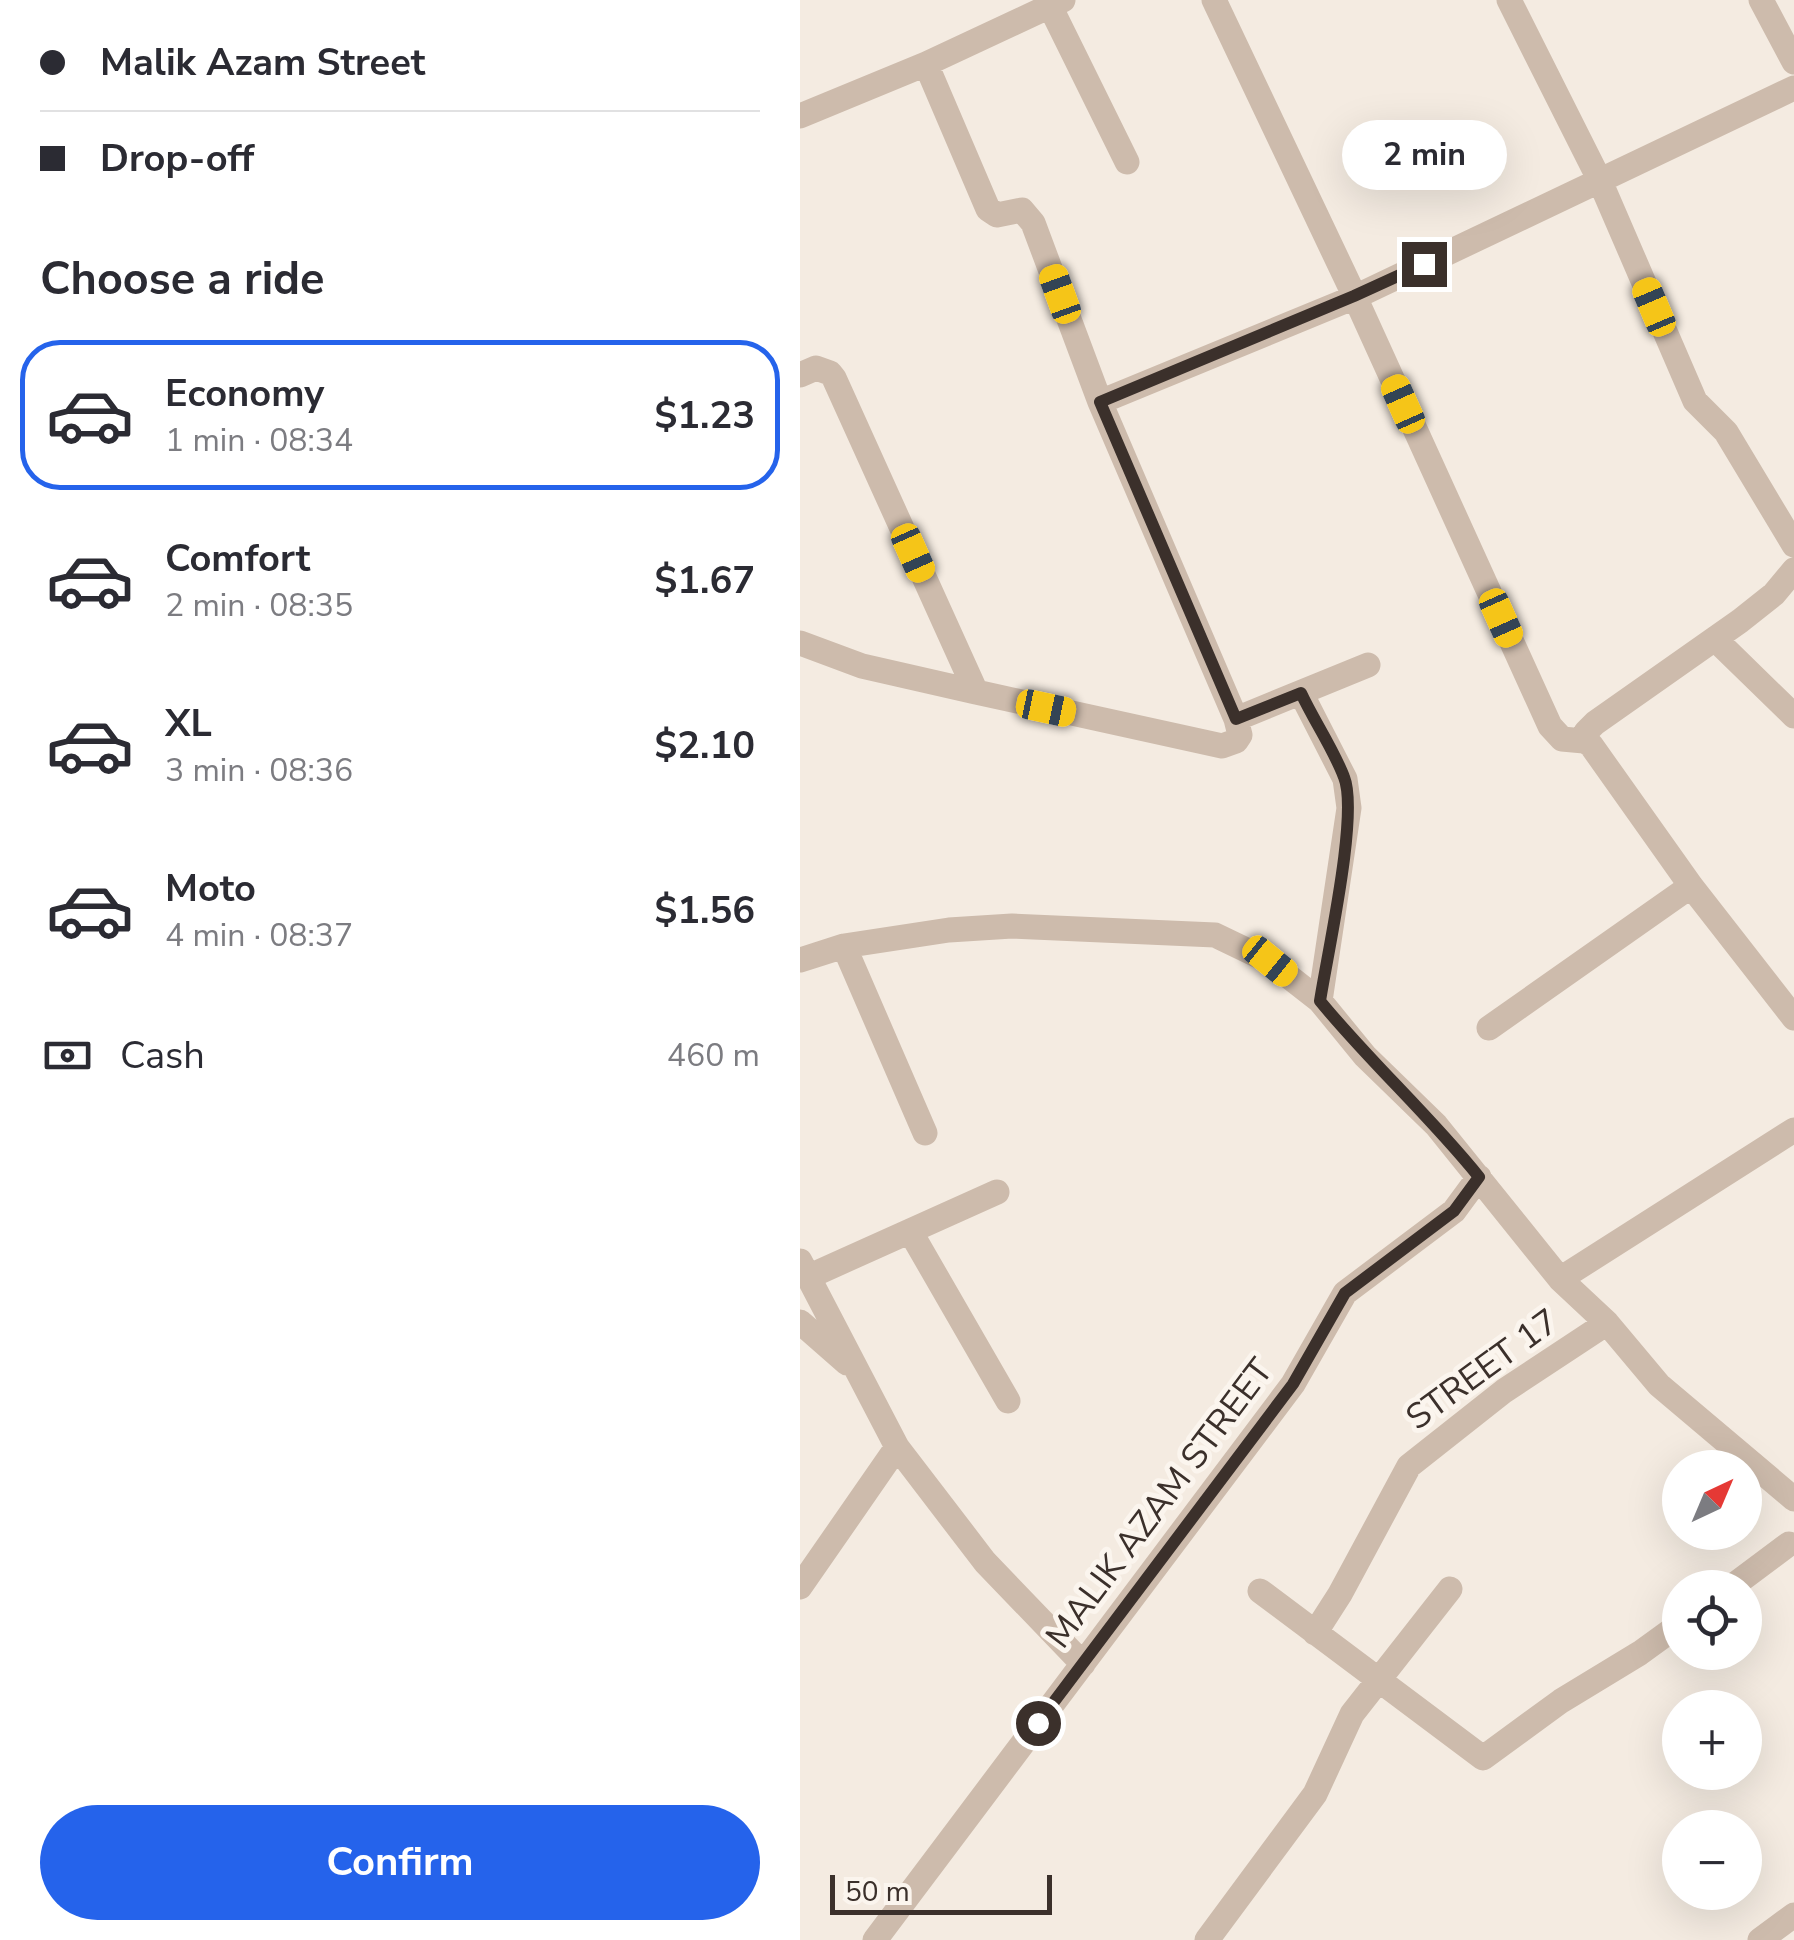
<!DOCTYPE html>
<html lang="en">
<head>
<meta charset="utf-8">
<style>
  body { margin:0; font-family:"Nunito Sans",sans-serif; background:#f7f7f7; color:#2b2b33; height:100vh; display:flex; flex-direction:column; font-size:38px; white-space:nowrap }
  * { box-sizing:border-box; margin:0 }
  p { font-size:32px; color:#7c7c81 }
  .icon { flex:none; width:55px; height:55px; fill:none; stroke:currentColor; stroke-width:2; stroke-linecap:round; stroke-linejoin:round }
  .map { position:relative; flex:1; overflow:hidden }
  .sheet { display:flex; flex-direction:column; background:#fff; width:800px }
  .sheet>* { flex:none }
  .guide { display:grid; align-content:center; height:220px; padding:0 40px; background:#fff }
  .needle { width:65px; rotate:44deg }
  .buttons { position:absolute; left:862px; top:1450px; display:grid; gap:20px }
  .buttons a { display:grid; place-items:center; width:100px; height:100px; border-radius:50%; background:#fff; box-shadow:0 10px 40px #0002; font-size:50px }
  .scale { position:absolute; left:30px; bottom:25px; width:222px; box-sizing:border-box; padding-left:10px; border:5px solid #3b302b; border-top:0; font-size:28px; line-height:35px; white-space:nowrap; color:#3b302b; -webkit-text-stroke:8px #fbf5ee; paint-order:stroke }
  .end { position:absolute; width:45px; height:45px; margin:-22px; border:12px solid #3b302b; background:#fff; box-shadow:0 0 0 5px #fff }
  .from { border-radius:50% }
  .bubble { position:absolute; height:70px; border-radius:35px; background:#fff; box-shadow:0 10px 40px #0002; font-size:32px; font-weight:700; line-height:70px; text-align:center }
  .car { position:absolute; width:30px; height:60px; margin:-30px -15px; border-radius:12px; box-shadow:0 0 8px 2px #0007; background:linear-gradient(#f5c518 24%,#345 0 40%,#f5c518 0 76%,#345 0 86%,#f5c518 0) }
  .guide b { display:flex; align-items:center; gap:35px; height:95px; font-size:38px }
  .guide b+b { border-top:2px solid #e1e1e2 }
  .guide i { width:25px; height:25px; background:#2b2b33 }
  ul { padding:0; list-style:none }
  li { display:flex; align-items:center; gap:30px; height:150px; margin:0 20px 15px; padding:0 20px; border:5px solid transparent; border-radius:40px }
  li div { flex:1 }
  li b { display:block; font-size:38px }
  li em { font-style:normal; font-weight:700 }
  li.current { border-color:#2563eb }
  li>.icon { width:90px; height:90px; stroke-width:1.5 }
  h2 { padding:0 40px; font-size:45px; line-height:120px }
  .pay { display:flex; align-items:center; gap:25px; height:110px; padding:0 40px; font-size:38px }
  .pay p { margin-inline-start:auto }
  .button { display:flex; gap:20px; margin-top:auto; padding:20px 40px }
  .button a { flex:1; height:115px; border-radius:60px; background:#2563eb; color:#fff; font-size:40px; font-weight:700; line-height:115px; text-align:center }
  main { display:flex; flex:1; min-height:0 }
  .map>svg:first-child { display:block }
  .lines { fill:none; stroke-linecap:round; stroke-linejoin:round }
  .minor { stroke:#cdbbac; stroke-width:25 }
  .route { stroke:#3b302b; stroke-width:12 }
  .labels { text-anchor:middle; stroke-width:10; stroke-linejoin:round; paint-order:stroke }
  .street-label { font-size:35px; fill:#3b302b; stroke:#fbf5ee }
</style>
</head>
<body>
<main>
<section class="sheet">
<div class="guide">
<b><i class="from"></i>Malik Azam Street</b>
<b><i></i>Drop-off</b>
</div>
<h2>Choose a ride</h2>
<ul>
<li class="current"><svg class="icon" aria-label="car" viewBox="0 0 24 24"><path d="M5 17H2v-5l4-1 3-4h7l3 4 3 1v5h-3M9 17h6M6 11h13"/><circle cx="7" cy="17" r="2"/><circle cx="17" cy="17" r="2"/></svg><div><b>Economy</b><p>1 min · 08:34</p></div><em>$1.23</em></li>
<li><svg class="icon" aria-label="car" viewBox="0 0 24 24"><path d="M5 17H2v-5l4-1 3-4h7l3 4 3 1v5h-3M9 17h6M6 11h13"/><circle cx="7" cy="17" r="2"/><circle cx="17" cy="17" r="2"/></svg><div><b>Comfort</b><p>2 min · 08:35</p></div><em>$1.67</em></li>
<li><svg class="icon" aria-label="car" viewBox="0 0 24 24"><path d="M5 17H2v-5l4-1 3-4h7l3 4 3 1v5h-3M9 17h6M6 11h13"/><circle cx="7" cy="17" r="2"/><circle cx="17" cy="17" r="2"/></svg><div><b>XL</b><p>3 min · 08:36</p></div><em>$2.10</em></li>
<li><svg class="icon" aria-label="car" viewBox="0 0 24 24"><path d="M5 17H2v-5l4-1 3-4h7l3 4 3 1v5h-3M9 17h6M6 11h13"/><circle cx="7" cy="17" r="2"/><circle cx="17" cy="17" r="2"/></svg><div><b>Moto</b><p>4 min · 08:37</p></div><em>$1.56</em></li>
</ul>
<div class="pay"><svg class="icon" aria-label="cash" viewBox="0 0 24 24"><path d="M3 7h18v10H3z"/><circle cx="12" cy="12" r="2"/></svg>Cash<p>460 m</p></div>
<div class="button"><a>Confirm</a></div>
</section>
<div class="map">
<svg width="994" height="1940" viewBox="0 0 994 1940">
  <rect width="100%" height="100%" fill="#f4ebe1"/>
  <g class="lines">
    <!-- minor -->
    <path class="minor" d="M414,0l141,297 195,429 12,13 22,2 7,4 100,141 103,132
      M709,0l91,181 95,220 31,31 68,113
      M961,0l33,62
      M250,6l77,156
      M0,116l126,-52 137,-64
      M0,375l16,-7 14,5 4,5 142,314 246,54 14,-5 4,-6 -4,-16 -136,-317 -67,-179 -11,-13 -25,5 -9,-6 -62,-145
      M300,402l255,-105 439,-209
      M915,639l79,77
      M0,643l62,23 114,26
      M501,693l44,86 4,29 -29,193
      M436,719l132,-54
      M784,741l2,-9 9,-9 145,-102 34,-27 20,-24
      M44,946l81,187
      M0,960l44,-14 105,-16 63,-4 203,9 54,26 51,40 45,55 71,69 124,154 47,44 52,62 135,114
      M689,1028l202,-142
      M110,1231l98,170
      M0,1261l97,186 88,115 98,102
      M8,1277l189,-85
      M760,1279l234,-149
      M0,1322l47,41
      M0,1587l97,-140
      M930,1588l59,-44
      M460,1591l223,167 78,-57 79,-48 40,-29
      M515,1633l25,-39 69,-128 95,-75 103,-68
      M75,1940l418,-556 52,-91 109,-82 25,-34
      M407,1940l108,-146 37,-80 98,-125
      M960,1940l34,-25"/>
  </g>
  <g class="lines">
    <!-- route -->
    <path class="route" d="M238,1723l255,-339 52,-91 109,-82 25,-34c-50,-62 -109,-115 -159,-176 7,-46 39,-187 24,-224 -11,-29 -30,-56 -43,-84l-65,26 -136,-317 254,-106 70,-32"/>
  </g>
  <g class="labels">
    <!-- street labels -->
    <g class="street-label">
      <text transform="translate(682 1369) rotate(-36)" y="12">STREET 17</text>
      <text transform="translate(359 1503) rotate(-53)" y="12">MALIK AZAM STREET</text>
    </g>
  </g>
</svg>
<div class="buttons">
<a><svg class="needle" viewBox="-14 -14 28 28"><path d="M0-13l5 13h-10z" fill="#e53935"/><path d="M0 13l5-13h-10z" fill="#7c7c81"/></svg></a>
<a><svg class="icon" aria-label="locate" viewBox="0 0 24 24"><circle cx="12" cy="12" r="6"/><path d="M12 2v4M12 18v4M2 12h4M18 12h4"/></svg></a>
<a>+</a>
<a>−</a>
</div>
<div class="scale">50 m</div>
<i class="end from" style="left:238px;top:1723px"></i>
<i class="end" style="left:624px;top:264px"></i>
<div class="bubble" style="left:542px;top:120px;width:165px">2 min</div>
<i class="car" style="left:260px;top:294px;rotate:340deg"></i>
<i class="car" style="left:854px;top:307px;rotate:337deg"></i>
<i class="car" style="left:603px;top:404px;rotate:336deg"></i>
<i class="car" style="left:113px;top:553px;rotate:156deg"></i>
<i class="car" style="left:701px;top:618px;rotate:156deg"></i>
<i class="car" style="left:246px;top:708px;rotate:102deg"></i>
<i class="car" style="left:470px;top:961px;rotate:129deg"></i>
</div>
</main>
</body>
</html>
